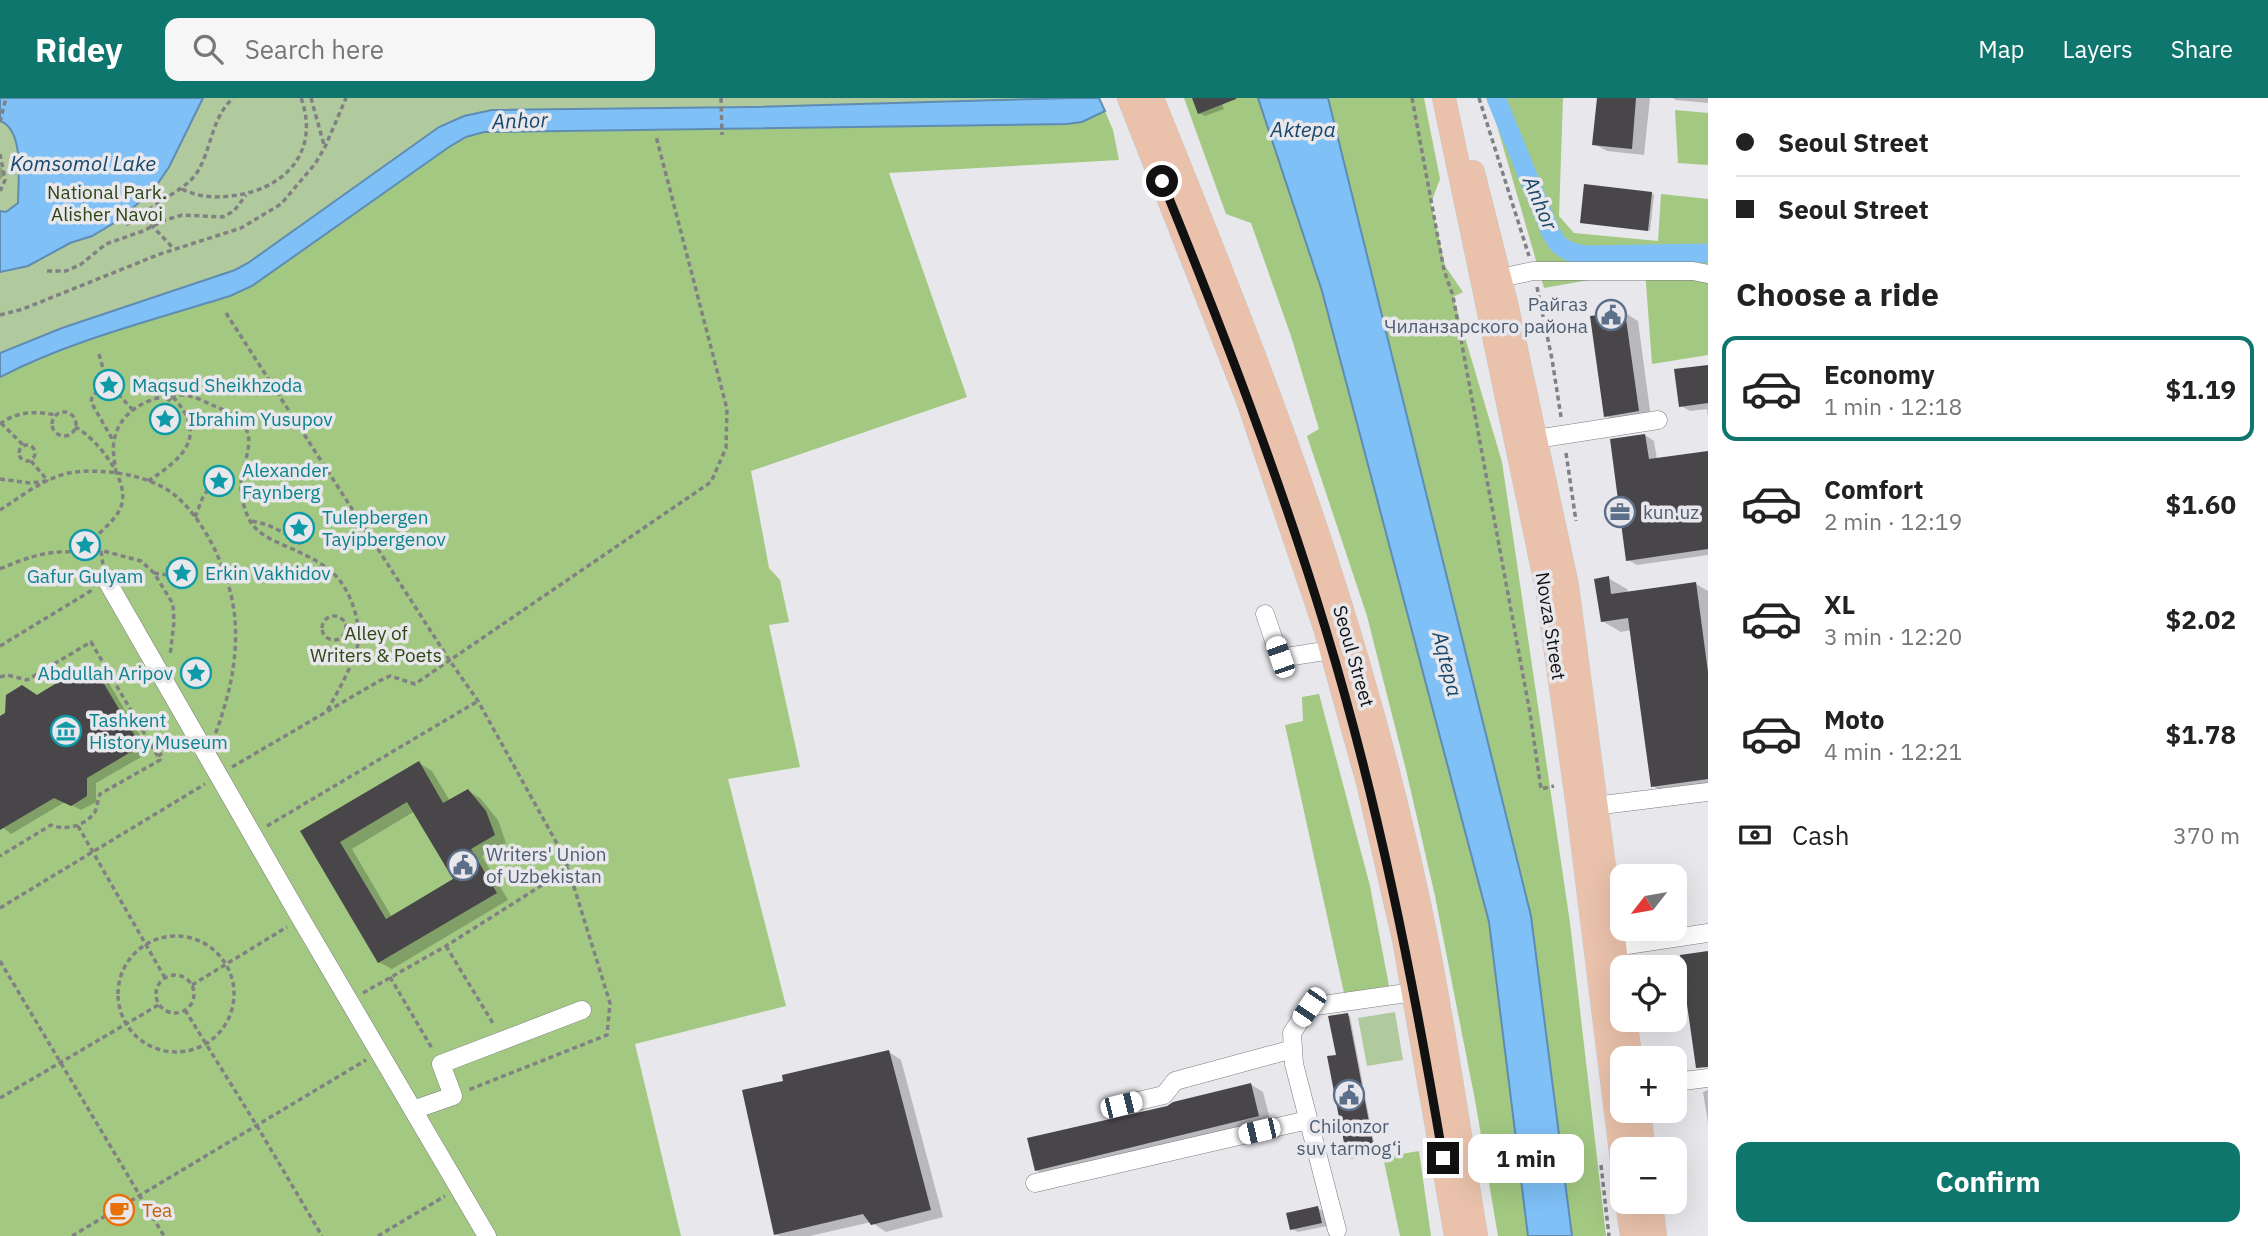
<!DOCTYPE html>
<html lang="en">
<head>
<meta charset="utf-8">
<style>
  body { margin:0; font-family:"IBM Plex Sans",sans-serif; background:#f6f6f6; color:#222; height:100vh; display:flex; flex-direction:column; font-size:26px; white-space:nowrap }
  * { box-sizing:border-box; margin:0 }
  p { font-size:23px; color:#767676 }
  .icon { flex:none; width:38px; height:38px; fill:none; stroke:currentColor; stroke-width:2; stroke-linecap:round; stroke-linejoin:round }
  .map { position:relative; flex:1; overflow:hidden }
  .sheet { display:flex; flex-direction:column; background:#fff; width:560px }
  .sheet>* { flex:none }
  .banner { display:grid; align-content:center; height:154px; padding:0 28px; background:#fff }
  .needle { width:46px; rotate:239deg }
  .tools { position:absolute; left:1610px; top:766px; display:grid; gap:14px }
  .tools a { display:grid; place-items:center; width:77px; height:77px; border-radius:14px; background:#fff; box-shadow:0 7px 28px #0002; font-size:35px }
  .end { position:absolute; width:32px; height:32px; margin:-16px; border:9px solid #111112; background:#fff; box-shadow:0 0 0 4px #fff }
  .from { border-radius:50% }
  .bubble { position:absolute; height:49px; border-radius:14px; background:#fff; box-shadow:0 7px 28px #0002; font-size:23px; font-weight:800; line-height:49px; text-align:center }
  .car { position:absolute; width:21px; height:42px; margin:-21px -10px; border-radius:9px; box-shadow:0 0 5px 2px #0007; background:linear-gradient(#fff 24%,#345 0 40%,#fff 0 76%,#345 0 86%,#fff 0) }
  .banner b { display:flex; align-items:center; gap:24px; height:66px; font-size:26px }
  .banner b+b { border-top:2px solid #e0e0e0 }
  .banner i { width:18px; height:18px; background:#222 }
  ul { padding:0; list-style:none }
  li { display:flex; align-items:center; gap:21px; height:105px; margin:0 14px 10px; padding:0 14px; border:4px solid transparent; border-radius:14px }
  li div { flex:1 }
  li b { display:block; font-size:26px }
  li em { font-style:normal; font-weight:800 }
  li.active { border-color:#0f766e }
  li>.icon { width:63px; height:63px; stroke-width:1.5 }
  h2 { padding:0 28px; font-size:32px; line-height:84px }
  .pay { display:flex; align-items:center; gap:18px; height:77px; padding:0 28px; font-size:26px }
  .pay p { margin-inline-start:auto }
  .action { display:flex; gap:14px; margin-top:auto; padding:14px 28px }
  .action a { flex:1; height:80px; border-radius:14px; background:#0f766e; color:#fff; font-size:28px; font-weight:800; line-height:80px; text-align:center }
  header { display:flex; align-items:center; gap:42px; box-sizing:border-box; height:98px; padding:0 35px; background:#0f766e; color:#fff }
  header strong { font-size:33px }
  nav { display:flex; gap:38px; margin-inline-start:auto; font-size:24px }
  .search { width:490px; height:63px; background:#f6f6f6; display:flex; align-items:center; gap:18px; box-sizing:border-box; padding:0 24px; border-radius:14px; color:#767676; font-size:26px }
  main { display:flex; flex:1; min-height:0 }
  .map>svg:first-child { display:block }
  .green { fill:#b1ca9d }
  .forest { fill:#a2c882 }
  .water { fill:#7fc0f7; stroke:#5e8cb2; stroke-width:2 }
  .shadow { fill:#0003; fill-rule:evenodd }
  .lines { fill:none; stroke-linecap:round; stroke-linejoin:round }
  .canal { stroke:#7fc0f7; stroke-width:19 }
  .building { fill:#494649; fill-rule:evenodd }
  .minor-casing { stroke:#7d7b7f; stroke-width:19 }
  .major-casing { stroke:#c6c6c6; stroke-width:24 }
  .path { stroke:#818183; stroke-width:3.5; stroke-dasharray:5 3.5; stroke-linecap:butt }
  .minor { stroke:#fff; stroke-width:18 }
  .major { stroke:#eac2ab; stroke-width:23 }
  .route { stroke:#111112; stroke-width:9 }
  .labels { text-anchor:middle; stroke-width:7; stroke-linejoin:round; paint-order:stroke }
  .park-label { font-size:19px; fill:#2e4615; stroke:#e8e7eb }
  .service-label { font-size:19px; fill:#4e5e75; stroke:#e8e7eb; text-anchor:start }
  .culture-label { font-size:19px; fill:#0d838f; stroke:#e8e7eb; text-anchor:start }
  .street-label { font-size:19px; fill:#111112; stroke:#e8e7eb }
  .food-label { font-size:19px; fill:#c56008; stroke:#e8e7eb; text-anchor:start }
  .water-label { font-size:21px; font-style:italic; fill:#17476c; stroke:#e8e7eb }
</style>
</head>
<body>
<header>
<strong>Ridey</strong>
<div class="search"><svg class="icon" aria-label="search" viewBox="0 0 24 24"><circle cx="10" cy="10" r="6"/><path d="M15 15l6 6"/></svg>Search here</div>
<nav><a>Map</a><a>Layers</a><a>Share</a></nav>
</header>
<main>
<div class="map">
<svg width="1708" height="1138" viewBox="0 0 1708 1138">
  <rect width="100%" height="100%" fill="#e8e7eb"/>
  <!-- green -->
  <path class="green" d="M0,0h1073l-322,9 -259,3 -28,6 -25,11 -191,136 -13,7 -173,58 -62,25z
    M1395,914l8,48 -36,6 -9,-48z"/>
  <!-- forest -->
  <path class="forest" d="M1184,0h74l64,193 167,631 39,314h-30l-23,-136 -40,-204 -29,-126 -39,-154 -60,-180 12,-7 -28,-93 -40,-113 -25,-9z
    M1328,0h96l16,81 -9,24 14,63 18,26 -10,5 49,165 68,461 36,313h-34l-41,-320z
    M1489,0h74l-4,118 15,17 84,8 3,-47 47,5v156l-56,9 -7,-94 -101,18z
    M1675,12l33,3v52l-30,-2z
    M1105,13l8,19 6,30 -230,13 78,224 -216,74 18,97 11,12 9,42 -20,3 31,142 -72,12 58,227 -151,38 46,192h-681v-860c72,-36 153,-56 230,-80l22,-10 197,-139 17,-10 18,-5 582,-8 16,-2z
    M1319,596l51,192 19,100 -45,7 -59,-268 18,-4 -1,-24z
    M1419,1053l12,85h-31l-17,-79z"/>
  <!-- water -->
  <path class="water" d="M0,0h203l-34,69 -17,25 -38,31 -22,13 -22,7 -42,23 -28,6v-61l6,1 12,-9c0,-22 7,-73 -18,-82z
    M1074,0h25l6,13 -23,11 -16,2 -582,8 -18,5 -17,10 -197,139 -22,10c-77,24 -158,44 -230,81v-24l62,-25 173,-58 13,-7 191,-136 25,-11 28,-6 259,-3z
    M1258,0h70l203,818 41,320h-44l-39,-314 -167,-631z"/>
  <!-- shadow -->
  <path class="shadow" d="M1194,0h26l4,11 -19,7 -6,-3z
    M1598,0h52l-6,57 -37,-4 -13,-7z
    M1673,0h35v5l-32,-3z
    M0,69l6,6 -6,7z
    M1652,95l2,2 -4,36 -66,-8z
    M1625,215l13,8 13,97 -33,5 -12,-7z
    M1708,269v51l-1,-9 -17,2 -9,-5z
    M1645,337l9,6 3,18 51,-3v99l-71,10 -9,-5z
    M1608,480l19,11 1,4 68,-9 12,7v201l-37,5 -18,-11 -22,-156 -10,2 -19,-11z
    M91,566l10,6 49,82 -54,31v19l-7,4 -8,4 -16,-8 -54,32 -11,-9v-107z
    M419,665l13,8 18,30 18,-10 12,7 18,22 8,23 -24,13 26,44 -116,69 -13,-7 -76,-130zM415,713l41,69 -64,37 -40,-68z
    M1347,917l3,1 26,138 -25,5 -2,-2 -11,-101z
    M889,954l12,8 42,157 -57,15 -15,-10 -61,14h-30l-5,-2 10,-152z
    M1250,986l13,8 8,31 -222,55 -13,-8 131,-62z
    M1708,992v33l-5,-31z
    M1317,1110l6,3 4,15 -29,6 -6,-3z"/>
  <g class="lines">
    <!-- canal -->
    <path class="canal" d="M1496,0l55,135 7,11 10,7 15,4 125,-2"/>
  </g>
  <!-- building -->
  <path class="building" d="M1192,0h44v1l-38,15z
    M1597,0h39l-4,51 -40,-4z
    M1584,86l68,8 -4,39 -68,-8z
    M1625,214l14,99 -35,6 -14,-101z
    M1708,267v38l-29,4 -5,-38z
    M1645,336l4,25 59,-8v98l-82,12 -16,-122z
    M1609,478l2,18 85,-12 12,90v107l-57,8 -23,-169 -27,4 -7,-43z
    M91,564l50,84 -54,32v18l-16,10 -17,-8 -54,32v-114l5,-3 1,-18 16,-10 15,10z
    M419,663l24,42 25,-14 18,22 9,24 -24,14 26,44 -119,70 -78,-132zM407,704l46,77 -67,40 -46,-77z
    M1708,853v116l-12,1 -16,-113z
    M1348,915l27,140 -28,5 -20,-102 9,-1 -8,-39z
    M889,952l42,160 -60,15 -8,-11 -89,21 -32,-145 41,-9 -1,-6z
    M1251,985l8,33 -224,55 -8,-33 140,-32 6,-4z
    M1318,1108l4,17 -32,7 -4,-17z"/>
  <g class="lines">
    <!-- minor casing -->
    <g class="minor-casing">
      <path id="minor" d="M1487,183l46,-10h160l15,3
        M1536,341l122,-19
        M107,483l194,338 186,317
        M1265,516l15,44 51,-8
        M1586,709l122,-15
        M1614,849l94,-14
        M1675,984l33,-4
        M1121,1007l43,-10 11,-14 118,-32
        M413,1012l40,-14 -12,-32 141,-54
        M1035,1085l273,-63
        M1337,1132l-43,-166 -2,-31 17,-26 105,-15"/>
    </g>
    <!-- major casing -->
    <g class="major-casing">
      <path id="major" d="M1129,0l118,300 78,230 43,155 36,157 52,296
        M1152,0c60,149 121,299 171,452 41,125 78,263 104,392 19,97 33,196 49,294
        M1444,0l103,491 31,219 44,353
        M1473,74l34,135 60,278 55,417
        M1625,922l6,39
        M1639,1013l5,39
        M1627,1104l5,34
        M1651,1104l4,34"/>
    </g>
    <!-- path -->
    <path class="path" d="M311,0l13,47
      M721,0l1,37
      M1412,0l32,172 9,26 77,417 11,76 13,-3
      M1479,0l50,158
      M0,24l6,-24
      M0,56l5,26 -5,11
      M182,91c16,8 31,9 48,7 53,-5 91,-43 71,-98
      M143,118c17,-19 43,-25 55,-45 14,-24 13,-52 35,-73
      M126,127l14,-12 34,36
      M47,173h19l14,-6 26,-21 37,-13 22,-11 17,-5 41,2 11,-6 12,-16
      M1537,189l15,72 9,58
      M226,215l224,348 28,40 87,157 45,145 -3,32 -139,55
      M0,217l23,-6 137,-55 81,-26 40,-24 34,-40 10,-17 21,-49
      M99,256l5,18
      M95 286a13 13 0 1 1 26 0a13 13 0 1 1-26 0Z
      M98,293l-6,5 -1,6 23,40
      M118,296l15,16
      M154 321a12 12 0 1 1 24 0a12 12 0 1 1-24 0Z
      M52 326a12 12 0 1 1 24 0a12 12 0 1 1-24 0Z
      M1,325l22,22
      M0,326c17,-13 36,-13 56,-9
      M75,329c22,11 58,56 45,82 -5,11 -17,20 -25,29
      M19 355a8 8 0 1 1 16 0a8 8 0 1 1-16 0Z
      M1566,355l10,68
      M31,363l17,20
      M208 383a12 12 0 1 1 24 0a12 12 0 1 1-24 0Z
      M116,375c-1,-10 -4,-22 -2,-32 5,-31 38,-47 68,-46 10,0 21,6 30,10 9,4 21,8 28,15 16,17 6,35 2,55 -3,14 1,33 8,46 10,17 33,23 49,31 13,6 26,13 36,23 16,16 28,51 22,73 -7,23 -19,43 -30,63
      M0,381l30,4 16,-2
      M148,383c36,-23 61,-46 24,-85l-8,11
      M0,412c20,-13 42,-30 65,-36 14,-4 29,-3 43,-2 23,2 51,9 69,25 31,27 55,82 58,123 3,40 -6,77 -20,115
      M195,419l8,-20 6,-9
      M286 433a12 12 0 1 1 24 0a12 12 0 1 1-24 0Z
      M252,423l16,4 18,9
      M73 448a12 12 0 1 1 24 0a12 12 0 1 1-24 0Z
      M96,451l45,12 13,12 19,31 1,18 -4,34
      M101,453l2,14
      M167 474a12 12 0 1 1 24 0a12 12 0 1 1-24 0Z
      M0,471c25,-11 48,-19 75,-17
      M154,475l14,2
      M322 530a12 12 0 1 1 24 0a12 12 0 1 1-24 0Z
      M345,527l13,5
      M0,548l94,-57
      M184 575a12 12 0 1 1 24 0a12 12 0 1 1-24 0Z
      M0,579l7,-2 20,5 64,-38 69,118 -60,34c-2,5 -3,14 -5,18 -10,14 -29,19 -44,13l-51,31
      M158,658l22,-13
      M232,669l147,-86 11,-5 25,8 296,-202 15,-34 1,-39 -71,-273
      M78,728l87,152
      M267,728l211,-125
      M0,810l205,-124
      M118 896a58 58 0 1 1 116 0a58 58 0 1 1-116 0Z
      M446,848l48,79
      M0,863l164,275
      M156 896a19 19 0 1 1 38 0a19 19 0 1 1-38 0Z
      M390,879l43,73
      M192,887l95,-58
      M363,895l83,-47 123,-78
      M185,912l72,116 65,110
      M0,1000l160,-94
      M1601,1067l8,71
      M72,1138l294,-176
      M378,1138l67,-40"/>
    <!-- minor -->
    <use href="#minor" class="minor"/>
    <!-- major -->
    <use href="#major" class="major"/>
  </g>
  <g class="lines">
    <!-- route -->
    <path class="route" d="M1162,83c60,147 117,295 163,446 53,174 88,352 118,531"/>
  </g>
  <!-- icons -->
  <defs>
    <g id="civic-ring" transform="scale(1.575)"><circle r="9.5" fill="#e8e7eb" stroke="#5c6f8a" stroke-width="1.5"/><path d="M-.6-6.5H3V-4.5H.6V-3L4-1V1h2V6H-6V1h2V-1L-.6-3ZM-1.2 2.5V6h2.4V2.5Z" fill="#5c6f8a"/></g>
    <g id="sight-ring" transform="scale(1.575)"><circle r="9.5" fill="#e8e7eb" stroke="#0f9aa8" stroke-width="1.5"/><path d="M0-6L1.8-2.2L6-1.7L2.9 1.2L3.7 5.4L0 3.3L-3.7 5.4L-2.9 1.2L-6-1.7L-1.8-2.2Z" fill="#0f9aa8"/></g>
    <g id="office-ring" transform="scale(1.575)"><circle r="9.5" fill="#e8e7eb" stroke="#5c6f8a" stroke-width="1.5"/><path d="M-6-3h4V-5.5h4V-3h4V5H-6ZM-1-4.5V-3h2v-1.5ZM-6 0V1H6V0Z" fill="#5c6f8a"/></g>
    <g id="museum-ring" transform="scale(1.575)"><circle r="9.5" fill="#e8e7eb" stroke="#0f9aa8" stroke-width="1.5"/><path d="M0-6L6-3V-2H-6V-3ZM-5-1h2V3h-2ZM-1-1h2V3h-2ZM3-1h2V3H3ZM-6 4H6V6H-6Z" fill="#0f9aa8"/></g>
    <g id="cafe-ring" transform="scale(1.575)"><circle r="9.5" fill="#e8e7eb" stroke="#e8710a" stroke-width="1.5"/><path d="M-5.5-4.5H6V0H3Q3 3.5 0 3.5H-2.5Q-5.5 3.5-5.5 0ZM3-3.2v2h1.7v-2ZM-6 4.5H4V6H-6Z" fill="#e8710a"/></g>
  </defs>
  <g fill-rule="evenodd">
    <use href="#civic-ring" x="1611" y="217"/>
    <use href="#sight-ring" x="109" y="287"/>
    <use href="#sight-ring" x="165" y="321"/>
    <use href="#sight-ring" x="219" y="383"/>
    <use href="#office-ring" x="1620" y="414"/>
    <use href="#sight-ring" x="299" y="430"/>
    <use href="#sight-ring" x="85" y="447"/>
    <use href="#sight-ring" x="182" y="475"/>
    <use href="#sight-ring" x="196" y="575"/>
    <use href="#museum-ring" x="66" y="633"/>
    <use href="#civic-ring" x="463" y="767"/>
    <use href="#civic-ring" x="1349" y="997"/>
    <use href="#cafe-ring" x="119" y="1112"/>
  </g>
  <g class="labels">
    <!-- park labels -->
    <g class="park-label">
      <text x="107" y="101">National Park.<tspan x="107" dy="22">Alisher Navoi</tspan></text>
      <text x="376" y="542">Alley of<tspan x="376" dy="22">Writers &amp; Poets</tspan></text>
    </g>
    <!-- service labels -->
    <g class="service-label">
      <text x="1588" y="213" text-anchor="end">Райгаз<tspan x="1588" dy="22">Чиланзарского района</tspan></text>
      <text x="1643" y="421">kun.uz</text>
      <text x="486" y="763">Writers' Union<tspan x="486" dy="22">of Uzbekistan</tspan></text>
      <text x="1349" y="1035" text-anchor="middle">Chilonzor<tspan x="1349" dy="22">suv tarmog‘i</tspan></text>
    </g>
    <!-- culture labels -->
    <g class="culture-label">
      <text x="132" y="294">Maqsud Sheikhzoda</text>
      <text x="188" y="328">Ibrahim Yusupov</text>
      <text x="242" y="379">Alexander<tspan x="242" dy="22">Faynberg</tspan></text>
      <text x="322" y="426">Tulepbergen<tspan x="322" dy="22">Tayipbergenov</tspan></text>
      <text x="205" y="482">Erkin Vakhidov</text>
      <text x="85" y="485" text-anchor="middle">Gafur Gulyam</text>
      <text x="173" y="582" text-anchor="end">Abdullah Aripov</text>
      <text x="89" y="629">Tashkent<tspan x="89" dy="22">History Museum</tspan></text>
    </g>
    <!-- street labels -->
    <g class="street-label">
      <text transform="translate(1551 528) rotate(81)" y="7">Novza Street</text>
      <text transform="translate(1354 558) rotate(74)" y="7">Seoul Street</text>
    </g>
    <!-- food labels -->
    <g class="food-label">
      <text x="142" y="1119">Tea</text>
    </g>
    <!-- water labels -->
    <g class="water-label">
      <text transform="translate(520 23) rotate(-2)" y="7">Anhor</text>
      <text x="1303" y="39">Aktepa</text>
      <text x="83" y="73">Komsomol Lake</text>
      <text transform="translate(1540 105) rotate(67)" y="7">Anhor</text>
      <text transform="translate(1447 566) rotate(76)" y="7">Aqtepa</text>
    </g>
  </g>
</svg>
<div class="tools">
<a><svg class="needle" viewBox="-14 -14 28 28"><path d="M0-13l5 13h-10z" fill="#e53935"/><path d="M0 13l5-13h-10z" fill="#767676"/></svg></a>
<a><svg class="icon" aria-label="locate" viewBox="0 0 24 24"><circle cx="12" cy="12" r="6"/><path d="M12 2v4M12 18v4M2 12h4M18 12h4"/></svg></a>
<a>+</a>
<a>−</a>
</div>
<i class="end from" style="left:1162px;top:83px"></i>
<i class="end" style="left:1443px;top:1060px"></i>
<div class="bubble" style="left:1468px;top:1036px;width:116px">1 min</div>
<i class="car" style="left:1280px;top:559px;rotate:341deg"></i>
<i class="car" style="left:1309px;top:909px;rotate:214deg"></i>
<i class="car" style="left:1121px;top:1007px;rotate:76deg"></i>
<i class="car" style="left:1259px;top:1033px;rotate:257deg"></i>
</div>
<section class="sheet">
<div class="banner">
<b><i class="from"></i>Seoul Street</b>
<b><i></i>Seoul Street</b>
</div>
<h2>Choose a ride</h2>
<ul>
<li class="active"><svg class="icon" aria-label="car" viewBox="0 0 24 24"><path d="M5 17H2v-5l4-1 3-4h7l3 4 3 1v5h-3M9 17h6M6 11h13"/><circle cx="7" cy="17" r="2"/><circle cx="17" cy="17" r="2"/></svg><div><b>Economy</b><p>1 min · 12:18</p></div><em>$1.19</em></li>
<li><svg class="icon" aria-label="car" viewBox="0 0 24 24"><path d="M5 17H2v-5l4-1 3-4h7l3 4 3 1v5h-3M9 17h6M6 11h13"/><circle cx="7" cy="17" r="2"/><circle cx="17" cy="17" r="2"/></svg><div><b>Comfort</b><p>2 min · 12:19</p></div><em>$1.60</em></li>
<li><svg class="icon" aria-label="car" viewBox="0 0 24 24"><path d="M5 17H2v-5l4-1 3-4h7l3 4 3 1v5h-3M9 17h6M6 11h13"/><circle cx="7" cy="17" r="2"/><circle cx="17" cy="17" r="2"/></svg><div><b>XL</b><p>3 min · 12:20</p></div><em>$2.02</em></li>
<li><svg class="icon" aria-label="car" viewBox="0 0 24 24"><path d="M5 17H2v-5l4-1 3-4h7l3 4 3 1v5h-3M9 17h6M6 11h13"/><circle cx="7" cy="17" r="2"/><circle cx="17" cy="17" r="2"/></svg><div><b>Moto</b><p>4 min · 12:21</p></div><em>$1.78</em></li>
</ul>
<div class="pay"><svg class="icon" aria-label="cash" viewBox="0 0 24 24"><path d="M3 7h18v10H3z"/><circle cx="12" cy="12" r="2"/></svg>Cash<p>370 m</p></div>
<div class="action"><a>Confirm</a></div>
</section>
</main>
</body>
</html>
